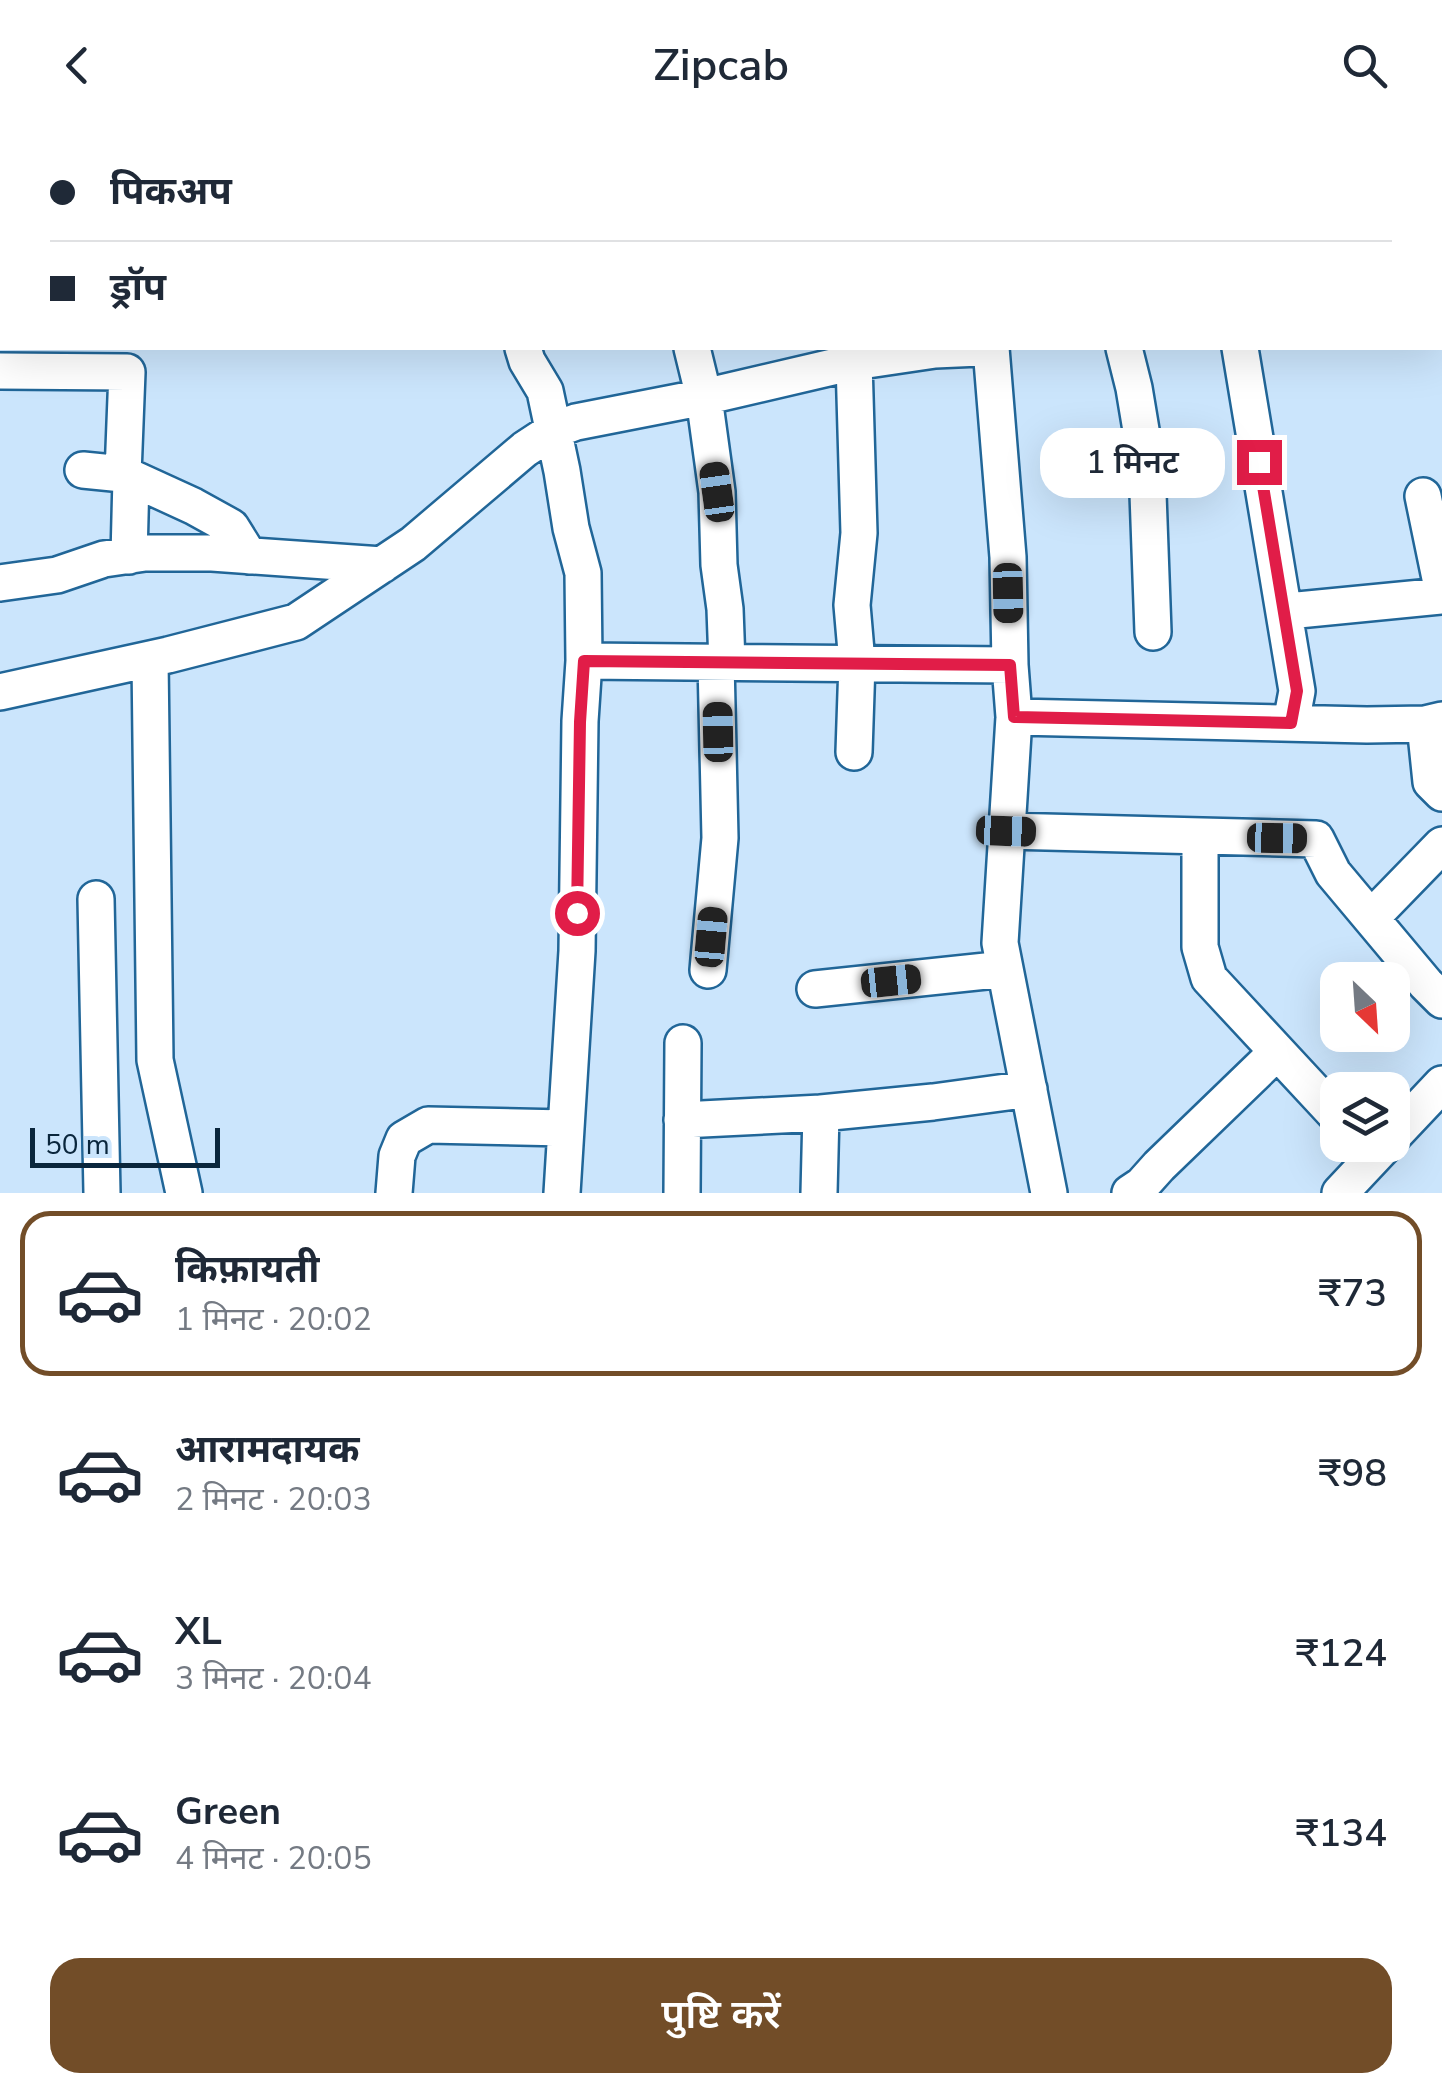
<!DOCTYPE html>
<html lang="hi">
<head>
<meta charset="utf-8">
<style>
  body { margin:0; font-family:"Nunito Sans","Noto Sans Devanagari",sans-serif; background:#f6f6f7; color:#1f2937; height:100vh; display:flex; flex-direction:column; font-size:38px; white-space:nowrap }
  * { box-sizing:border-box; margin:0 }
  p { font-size:32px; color:#747a83 }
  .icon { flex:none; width:55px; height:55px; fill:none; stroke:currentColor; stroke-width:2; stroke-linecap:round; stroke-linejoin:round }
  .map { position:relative; height:1063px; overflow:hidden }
  .drawer { display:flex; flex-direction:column; background:#fff; flex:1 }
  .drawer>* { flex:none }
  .hud { position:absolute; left:0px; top:0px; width:1442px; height:220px; box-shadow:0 10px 40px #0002; display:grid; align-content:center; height:220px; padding:0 50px; background:#fff }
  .needle { width:65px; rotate:155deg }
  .buttons { position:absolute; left:1320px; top:832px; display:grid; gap:20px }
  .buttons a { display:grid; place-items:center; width:90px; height:90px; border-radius:20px; background:#fff; box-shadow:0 10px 40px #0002; font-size:50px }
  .scale { position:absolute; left:30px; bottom:25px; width:190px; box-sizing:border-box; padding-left:10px; border:5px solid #0a263c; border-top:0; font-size:28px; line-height:35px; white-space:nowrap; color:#0a263c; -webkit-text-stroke:8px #cbe5fc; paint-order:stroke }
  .end { position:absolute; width:45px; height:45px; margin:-22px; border:12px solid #e11d48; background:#fff; box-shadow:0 0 0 5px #fff }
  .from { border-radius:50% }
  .bubble { position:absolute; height:70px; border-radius:30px; background:#fff; box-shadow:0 10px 40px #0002; font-size:32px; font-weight:600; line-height:70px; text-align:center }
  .car { position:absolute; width:30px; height:60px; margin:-30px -15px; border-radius:12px; box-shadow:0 0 8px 2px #0007; background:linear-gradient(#222 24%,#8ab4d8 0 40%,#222 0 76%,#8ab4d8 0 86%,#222 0) }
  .hud b { display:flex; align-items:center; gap:35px; height:95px; font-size:38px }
  .hud b+b { border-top:2px solid #e0e1e3 }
  .hud i { width:25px; height:25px; background:#1f2937 }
  ul { padding:18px 0 0; list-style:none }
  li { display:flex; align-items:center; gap:30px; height:165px; margin:0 20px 15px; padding:0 30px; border:5px solid transparent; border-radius:30px }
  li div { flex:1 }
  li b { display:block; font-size:38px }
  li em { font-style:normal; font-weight:600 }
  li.on { border-color:#724d28 }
  li>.icon { width:90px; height:90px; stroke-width:1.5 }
  .button { display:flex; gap:20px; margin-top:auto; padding:20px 50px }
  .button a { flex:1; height:115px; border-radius:30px; background:#724d28; color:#fff; font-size:40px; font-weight:600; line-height:115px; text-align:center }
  header { display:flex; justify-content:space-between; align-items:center; height:130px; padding:0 50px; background:#fff; font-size:45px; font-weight:600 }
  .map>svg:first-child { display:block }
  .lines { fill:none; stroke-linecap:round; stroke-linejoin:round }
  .minor-casing { stroke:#216698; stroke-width:40 }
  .minor { stroke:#fff; stroke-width:35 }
  .route { stroke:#e11d48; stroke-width:12 }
</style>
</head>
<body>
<header><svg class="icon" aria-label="back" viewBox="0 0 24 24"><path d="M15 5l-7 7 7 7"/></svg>Zipcab<svg class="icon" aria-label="search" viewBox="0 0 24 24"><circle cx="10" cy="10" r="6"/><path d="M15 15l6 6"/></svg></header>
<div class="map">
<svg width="1442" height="1063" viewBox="0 0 1442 1063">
  <rect width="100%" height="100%" fill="#cbe5fc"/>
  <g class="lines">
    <!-- minor casing -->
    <g class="minor-casing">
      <path id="minor" d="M776,0v2
        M900,0v2
        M974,0l1,2
        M1087,0v2
        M1348,0l1,2
        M180,2v-2
        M542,2l2,-2
        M0,42h2
        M0,93h2
        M1440,103l2,-1
        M523,218l4,13 18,30 17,80 9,57 12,45 1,88 426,4
        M692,218l12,49 13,95 2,73 6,44 2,54
        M991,218l17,209 2,108 4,52 -14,226 49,250
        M1124,218l10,40 13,78 6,166
        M1240,218l57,343 -6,32
        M854,232l5,171 -7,72 5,58 -3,89
        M0,241l127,1 -4,102
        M83,340l40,4 70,32 38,21 18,29
        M1423,366l19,92
        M129,426l2,-78
        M0,453l57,-8 47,-16 41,-6h67l170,12
        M1298,480l144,-14
        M150,529l5,401 29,133
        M0,562l168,-37 128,-33 117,-78 112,-95 29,-19 22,-8 128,-25 150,-35 81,-12 45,-2
        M1014,587l353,8 58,-1 17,-4
        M1425,594l6,58 11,11
        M1005,701l311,8 17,34 93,111 16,16
        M1200,706v111l9,31 129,139
        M96,769l6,294
        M1371,788l71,-73
        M708,840l12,-132 -4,-176
        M815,859l190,-20
        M682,990l139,-7
        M1392,1007l50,-53
        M394,1063l3,-37 7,-17 24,-14 137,3
        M562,1063l15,-242 3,-230 4,-60
        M682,1063l1,-150
        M819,1063l2,-80 112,-11 96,-13
        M1130,1063l12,-8 17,-19 118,-114
        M1340,1063l45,-48"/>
    </g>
    <!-- minor -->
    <use href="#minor" class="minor"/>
  </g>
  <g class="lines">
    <!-- route -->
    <path class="route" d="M577,783l3,-191 4,-61 426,4 4,52 277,6 6,-32 -38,-229"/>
  </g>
</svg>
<div class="buttons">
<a><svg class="needle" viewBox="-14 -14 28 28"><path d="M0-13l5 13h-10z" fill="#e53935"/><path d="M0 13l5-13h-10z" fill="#747a83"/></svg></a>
<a><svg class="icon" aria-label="layers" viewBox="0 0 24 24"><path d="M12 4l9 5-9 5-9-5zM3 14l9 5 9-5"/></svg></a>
</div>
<div class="scale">50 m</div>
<i class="end from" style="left:577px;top:783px"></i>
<i class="end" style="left:1259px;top:332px"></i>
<div class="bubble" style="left:1040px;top:298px;width:185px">1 मिनट</div>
<i class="car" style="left:717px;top:362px;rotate:352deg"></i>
<i class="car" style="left:1008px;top:463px;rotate:179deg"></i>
<i class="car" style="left:718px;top:602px;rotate:359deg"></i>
<i class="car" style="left:1006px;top:701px;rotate:92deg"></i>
<i class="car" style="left:1277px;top:708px;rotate:91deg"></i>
<i class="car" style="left:711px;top:807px;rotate:5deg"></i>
<i class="car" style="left:891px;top:851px;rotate:84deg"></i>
<div class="hud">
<b><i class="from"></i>पिकअप</b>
<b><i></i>ड्रॉप</b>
</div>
</div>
<section class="drawer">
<ul>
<li class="on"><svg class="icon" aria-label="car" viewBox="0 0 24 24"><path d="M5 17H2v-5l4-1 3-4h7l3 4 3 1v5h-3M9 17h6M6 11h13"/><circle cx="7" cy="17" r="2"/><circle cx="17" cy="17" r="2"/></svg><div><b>किफ़ायती</b><p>1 मिनट · 20:02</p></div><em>₹73</em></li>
<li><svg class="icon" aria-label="car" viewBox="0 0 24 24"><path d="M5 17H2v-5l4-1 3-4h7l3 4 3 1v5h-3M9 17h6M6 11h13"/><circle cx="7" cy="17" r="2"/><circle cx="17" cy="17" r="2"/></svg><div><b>आरामदायक</b><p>2 मिनट · 20:03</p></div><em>₹98</em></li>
<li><svg class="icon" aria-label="car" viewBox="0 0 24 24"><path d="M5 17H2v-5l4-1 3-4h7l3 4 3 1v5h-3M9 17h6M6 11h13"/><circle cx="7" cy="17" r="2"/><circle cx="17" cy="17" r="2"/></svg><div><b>XL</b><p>3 मिनट · 20:04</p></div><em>₹124</em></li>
<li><svg class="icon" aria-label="car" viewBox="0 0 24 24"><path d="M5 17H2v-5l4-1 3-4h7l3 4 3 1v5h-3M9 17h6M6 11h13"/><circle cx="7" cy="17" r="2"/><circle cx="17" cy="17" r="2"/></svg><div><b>Green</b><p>4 मिनट · 20:05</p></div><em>₹134</em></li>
</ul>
<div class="button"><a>पुष्टि करें</a></div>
</section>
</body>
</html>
